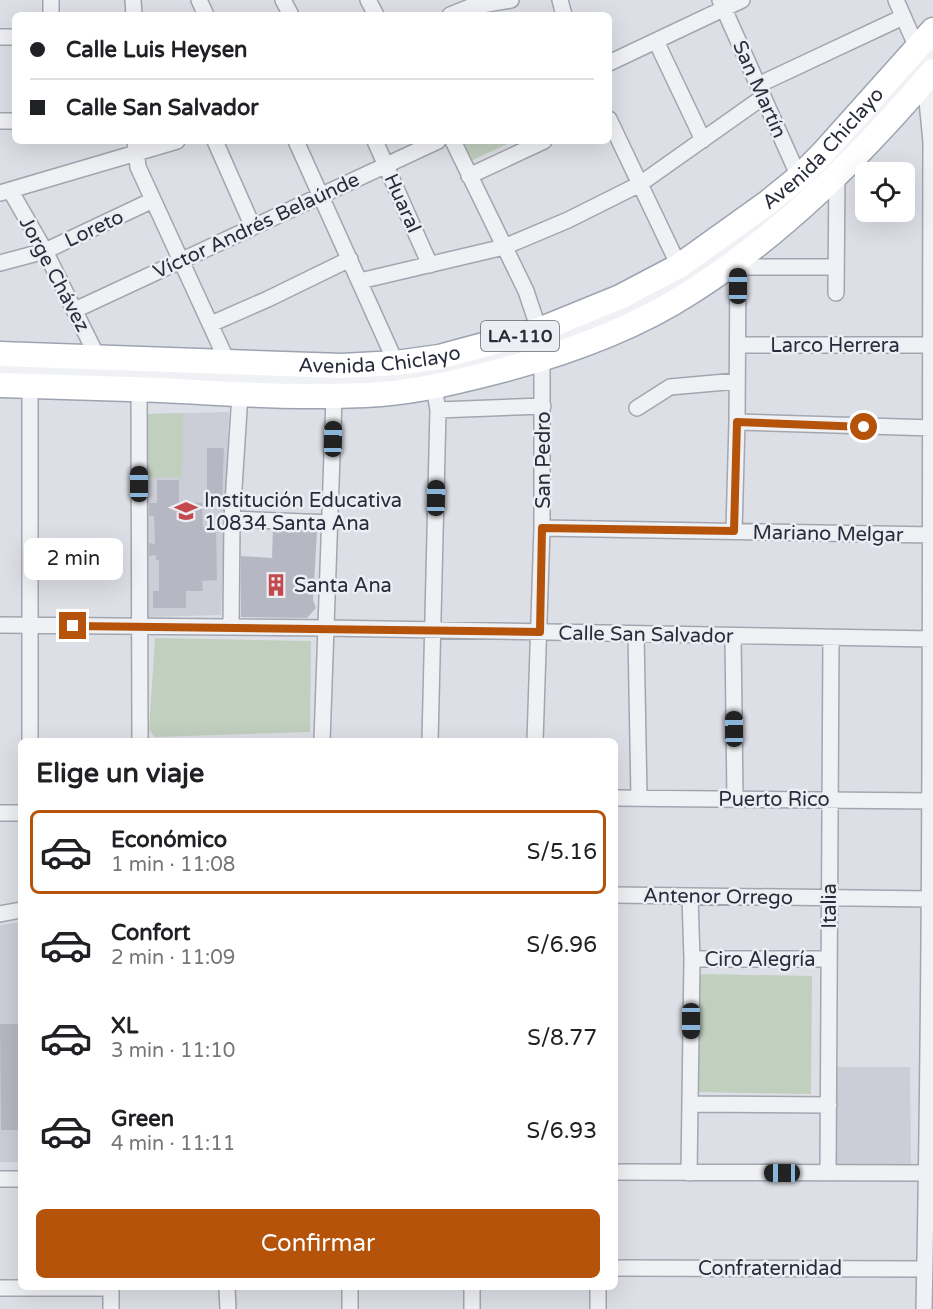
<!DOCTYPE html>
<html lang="es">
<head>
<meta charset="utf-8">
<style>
  body { margin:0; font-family:"Varela Round",sans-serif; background:#f6f6f6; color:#202124; height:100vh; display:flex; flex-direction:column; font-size:22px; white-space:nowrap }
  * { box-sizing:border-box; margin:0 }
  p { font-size:20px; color:#757577 }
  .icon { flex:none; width:33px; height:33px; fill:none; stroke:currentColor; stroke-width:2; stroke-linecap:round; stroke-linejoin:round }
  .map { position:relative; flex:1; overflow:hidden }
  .drawer { position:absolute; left:18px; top:738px; width:600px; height:552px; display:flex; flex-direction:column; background:#fff; border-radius:9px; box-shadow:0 6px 24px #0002 }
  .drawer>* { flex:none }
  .hud { position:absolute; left:12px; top:12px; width:600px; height:132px; border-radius:9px; box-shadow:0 6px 24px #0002; display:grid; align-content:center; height:132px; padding:0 18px; background:#fff }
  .tools { position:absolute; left:855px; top:162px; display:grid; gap:12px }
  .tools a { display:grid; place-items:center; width:60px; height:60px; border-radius:9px; background:#fff; box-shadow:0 6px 24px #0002; font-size:30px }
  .end { position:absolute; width:27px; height:27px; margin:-14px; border:8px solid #b45309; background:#fff; box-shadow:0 0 0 3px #fff }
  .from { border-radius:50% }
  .bubble { position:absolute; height:42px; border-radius:9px; background:#fff; box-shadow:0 6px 24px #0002; font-size:20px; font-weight:600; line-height:42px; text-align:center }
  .car { position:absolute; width:18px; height:36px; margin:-18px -9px; border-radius:8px; box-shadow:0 0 4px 2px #0007; background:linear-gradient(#222 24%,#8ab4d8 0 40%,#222 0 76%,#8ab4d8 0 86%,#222 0) }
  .hud b { display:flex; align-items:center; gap:21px; height:57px; font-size:22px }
  .hud b+b { border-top:2px solid #e0e0e0 }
  .hud i { width:15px; height:15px; background:#202124 }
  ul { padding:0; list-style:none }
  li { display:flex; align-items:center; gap:18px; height:84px; margin:0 12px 9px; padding:0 6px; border:3px solid transparent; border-radius:9px }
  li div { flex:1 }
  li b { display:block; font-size:22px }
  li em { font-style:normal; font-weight:600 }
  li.selected { border-color:#b45309 }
  li>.icon { width:54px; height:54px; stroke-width:1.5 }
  h2 { padding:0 18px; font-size:27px; line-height:72px }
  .primary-button { display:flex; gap:12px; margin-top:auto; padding:12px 18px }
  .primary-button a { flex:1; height:69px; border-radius:9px; background:#b45309; color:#fff; font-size:24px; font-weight:600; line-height:69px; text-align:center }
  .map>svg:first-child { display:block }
  .built { fill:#cbced7 }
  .green { fill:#c1cfbf }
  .building { fill:#b5b8c2 }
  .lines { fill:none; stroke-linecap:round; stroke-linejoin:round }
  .minor-casing { stroke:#a3a6af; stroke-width:18 }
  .tertiary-casing { stroke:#a3a6af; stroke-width:21 }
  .primary-casing { stroke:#9da3b1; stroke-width:27 }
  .minor { stroke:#f0f1f5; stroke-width:15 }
  .tertiary { stroke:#f0f1f5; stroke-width:18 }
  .primary { stroke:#fff; stroke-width:24 }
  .route { stroke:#b45309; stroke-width:8 }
  .labels { text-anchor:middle; stroke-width:5; stroke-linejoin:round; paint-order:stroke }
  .shield { fill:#eceef4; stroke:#636672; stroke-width:1.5 }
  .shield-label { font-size:18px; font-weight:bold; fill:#282c3b }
  .street-label { font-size:20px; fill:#282c3b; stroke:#eceef4 }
  .poi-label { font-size:20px; fill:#282c3b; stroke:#eceef4; text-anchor:start }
</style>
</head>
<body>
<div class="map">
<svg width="933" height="1309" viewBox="0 0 933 1309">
  <rect width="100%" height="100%" fill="#dddfe6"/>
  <!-- built -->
  <path class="built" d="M229,412l-8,203 -74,2 1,-203z
    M21,922v240h-21v-237z
    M834,1067h76l1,99h-76z"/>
  <!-- green -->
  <path class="green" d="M461,141h53l-43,20z
    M183,413l-1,64 -35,1 1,-64z
    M155,638l156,3 -1,91 -155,5 -6,-7z
    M699,974l113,2 -1,118 -112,-2z"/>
  <!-- building -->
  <path class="building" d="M207,448h17l-2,56h-15z
    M157,480h22v22l23,1 1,24 13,-1 1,54 -15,1 1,10h-17v17h-33v-17h6v-31h-3v-5l-7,1v-13l6,1 -1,-28h-5v-13h8z
    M273,530l44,2 -4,68 3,8 -9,10 -66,-1v-61l31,2z
    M0,1024h21v106h-20z"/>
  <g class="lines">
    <!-- minor casing -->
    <g class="minor-casing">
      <path id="minor" d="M51,0v15
        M133,0l1,15
        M199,0l7,15
        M283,0l8,15
        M368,0l8,15
        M560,0l4,15
        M720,0l79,177
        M896,0l21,48
        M450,15l20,-8 41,-7
        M0,37h15
        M656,41l47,99
        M609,63l133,-63
        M758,85l145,-68
        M609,119l70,147
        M0,121h15
        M135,141l3,26 90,196
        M215,141l38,86
        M296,141l100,222
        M375,141l55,124
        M453,141l73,150 13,39
        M469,176l75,-35
        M10,190l35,61 53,107
        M0,193l177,-52
        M0,263l45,-12 108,-51
        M738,267h98
        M360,281l144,-34 64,-27 72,-36 123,-87
        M836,293l1,-119
        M75,310l363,-169
        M211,324l57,-25 82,-40
        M738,345h195
        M139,389l1,352
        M637,408l33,-21 67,-6
        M438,410l105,-4
        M737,422l196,6
        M232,519l99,4
        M542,528l391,7
        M734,531l3,-109 1,-162
        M0,625l326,3 607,11
        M231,627l1,-108 8,-125
        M636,634l3,164
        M733,636l2,163
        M30,741v-355
        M322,741l12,-344
        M430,741l8,-331 -4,-23
        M535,741l7,-213v-168
        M615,798l318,3
        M0,813h21
        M615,895l314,4
        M0,914l21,-4
        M692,959h137
        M691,1104l138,1
        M615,1172l311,1
        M689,1173l3,-214 -2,-62
        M828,1173l3,-535
        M0,1179h21
        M615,1268l310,1
        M111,1287v22
        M227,1287l1,22
        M350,1287v22
        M598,1287v22
        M0,1288h111
        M472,1309v-22
        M924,1309c8,-389 6,-778 7,-1167l-6,-62"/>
    </g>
    <!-- tertiary casing -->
    <g class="tertiary-casing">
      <path id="tertiary" d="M0,370c70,3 139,6 209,9 48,2 97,6 146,3 161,-11 319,-79 440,-184 50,-43 91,-97 134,-146"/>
    </g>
    <!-- primary casing -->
    <g class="primary-casing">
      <g id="primary">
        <path id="s1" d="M0,354l342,12 54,-3 43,-6 100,-27 81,-33 59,-31 88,-63 32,-26 23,-23 111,-124"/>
        <path d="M0,385c54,2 108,3 162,5 73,4 146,9 219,4 40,-3 79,-13 118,-23 65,-17 135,-42 192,-79 93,-59 171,-138 242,-221"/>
      </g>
    </g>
    <!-- minor -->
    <use href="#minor" class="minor"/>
    <!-- tertiary -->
    <use href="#tertiary" class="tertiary"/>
    <!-- primary -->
    <use href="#primary" class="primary"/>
  </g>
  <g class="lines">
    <!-- route -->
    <path class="route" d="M73,626l467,6 2,-104 192,3 3,-109 127,5"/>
  </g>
  <!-- icons -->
  <defs>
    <g id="school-bare" transform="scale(1.8)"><path d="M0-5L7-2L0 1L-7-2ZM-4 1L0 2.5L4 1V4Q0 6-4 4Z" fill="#c34a4c" stroke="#eceef4" stroke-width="2.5" paint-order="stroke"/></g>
    <g id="building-bare" transform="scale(1.8)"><path d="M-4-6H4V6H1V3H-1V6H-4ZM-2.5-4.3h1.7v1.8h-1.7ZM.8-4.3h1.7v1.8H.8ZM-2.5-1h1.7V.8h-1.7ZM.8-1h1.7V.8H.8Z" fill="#c34a4c" stroke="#eceef4" stroke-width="2.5" paint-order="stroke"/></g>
  </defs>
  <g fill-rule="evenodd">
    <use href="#school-bare" x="186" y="511"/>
    <use href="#building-bare" x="276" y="585"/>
  </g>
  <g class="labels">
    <!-- shield labels -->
    <rect class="shield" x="481" y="321" width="78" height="30" rx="4.5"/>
    <g class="shield-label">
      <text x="520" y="342">LA-110</text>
    </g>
    <!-- street labels -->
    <g class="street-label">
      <text transform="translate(760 89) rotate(66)" y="7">San Martín</text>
      <text dy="7" stroke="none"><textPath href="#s1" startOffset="884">Avenida Chiclayo</textPath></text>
      <text transform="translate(403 203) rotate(66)" y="7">Huaral</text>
      <text transform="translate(256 225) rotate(-25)" y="7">Víctor Andrés Belaúnde</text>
      <text transform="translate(94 228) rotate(-25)" y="7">Loreto</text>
      <text transform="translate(55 274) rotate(62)" y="7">Jorge Chávez</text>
      <text x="835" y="352">Larco Herrera</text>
      <text dy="7" stroke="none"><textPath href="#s1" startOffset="380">Avenida Chiclayo</textPath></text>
      <text transform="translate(543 460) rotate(-90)" y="7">San Pedro</text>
      <text transform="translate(828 533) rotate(1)" y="7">Mariano Melgar</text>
      <text transform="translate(646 634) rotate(1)" y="7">Calle San Salvador</text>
      <text x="774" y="806">Puerto Rico</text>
      <text transform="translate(718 896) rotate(1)" y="7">Antenor Orrego</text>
      <text transform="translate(829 906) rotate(-90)" y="7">Italia</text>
      <text x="760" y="966">Ciro Alegría</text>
      <text x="770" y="1275">Confraternidad</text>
    </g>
    <!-- poi labels -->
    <g class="poi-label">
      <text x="204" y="507">Institución Educativa<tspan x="204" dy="23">10834 Santa Ana</tspan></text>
      <text x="294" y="592">Santa Ana</text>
    </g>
  </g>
</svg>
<div class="tools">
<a><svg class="icon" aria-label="locate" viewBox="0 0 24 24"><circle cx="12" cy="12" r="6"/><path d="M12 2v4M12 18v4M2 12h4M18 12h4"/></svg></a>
</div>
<i class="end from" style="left:864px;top:427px"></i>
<i class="end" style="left:73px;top:626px"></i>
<div class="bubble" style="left:24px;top:538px;width:99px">2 min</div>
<i class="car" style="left:738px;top:286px;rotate:0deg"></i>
<i class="car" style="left:333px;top:439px;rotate:1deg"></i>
<i class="car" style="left:139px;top:484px;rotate:0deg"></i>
<i class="car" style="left:436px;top:498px;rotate:1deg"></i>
<i class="car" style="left:734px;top:729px;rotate:359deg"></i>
<i class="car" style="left:691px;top:1021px;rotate:180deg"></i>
<i class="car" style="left:782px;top:1173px;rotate:270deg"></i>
<div class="hud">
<b><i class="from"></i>Calle Luis Heysen</b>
<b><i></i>Calle San Salvador</b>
</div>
<section class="drawer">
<h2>Elige un viaje</h2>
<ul>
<li class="selected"><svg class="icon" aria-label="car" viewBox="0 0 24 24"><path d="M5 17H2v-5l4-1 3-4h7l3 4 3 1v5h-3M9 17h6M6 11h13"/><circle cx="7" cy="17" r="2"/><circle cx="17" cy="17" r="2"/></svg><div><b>Económico</b><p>1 min · 11:08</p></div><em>S/5.16</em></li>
<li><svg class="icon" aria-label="car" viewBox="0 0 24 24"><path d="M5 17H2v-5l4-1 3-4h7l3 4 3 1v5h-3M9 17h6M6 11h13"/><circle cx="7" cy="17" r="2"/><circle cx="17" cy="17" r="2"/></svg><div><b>Confort</b><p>2 min · 11:09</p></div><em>S/6.96</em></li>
<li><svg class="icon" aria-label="car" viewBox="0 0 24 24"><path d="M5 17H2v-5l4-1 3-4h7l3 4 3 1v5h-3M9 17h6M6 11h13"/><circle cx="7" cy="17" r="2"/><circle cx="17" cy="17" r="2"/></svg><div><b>XL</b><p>3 min · 11:10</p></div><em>S/8.77</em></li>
<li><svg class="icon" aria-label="car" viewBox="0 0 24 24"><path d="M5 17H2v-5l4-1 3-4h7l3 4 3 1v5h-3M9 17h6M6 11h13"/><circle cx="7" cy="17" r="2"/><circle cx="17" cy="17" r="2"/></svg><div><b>Green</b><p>4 min · 11:11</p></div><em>S/6.93</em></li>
</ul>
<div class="primary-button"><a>Confirmar</a></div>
</section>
</div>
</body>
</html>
